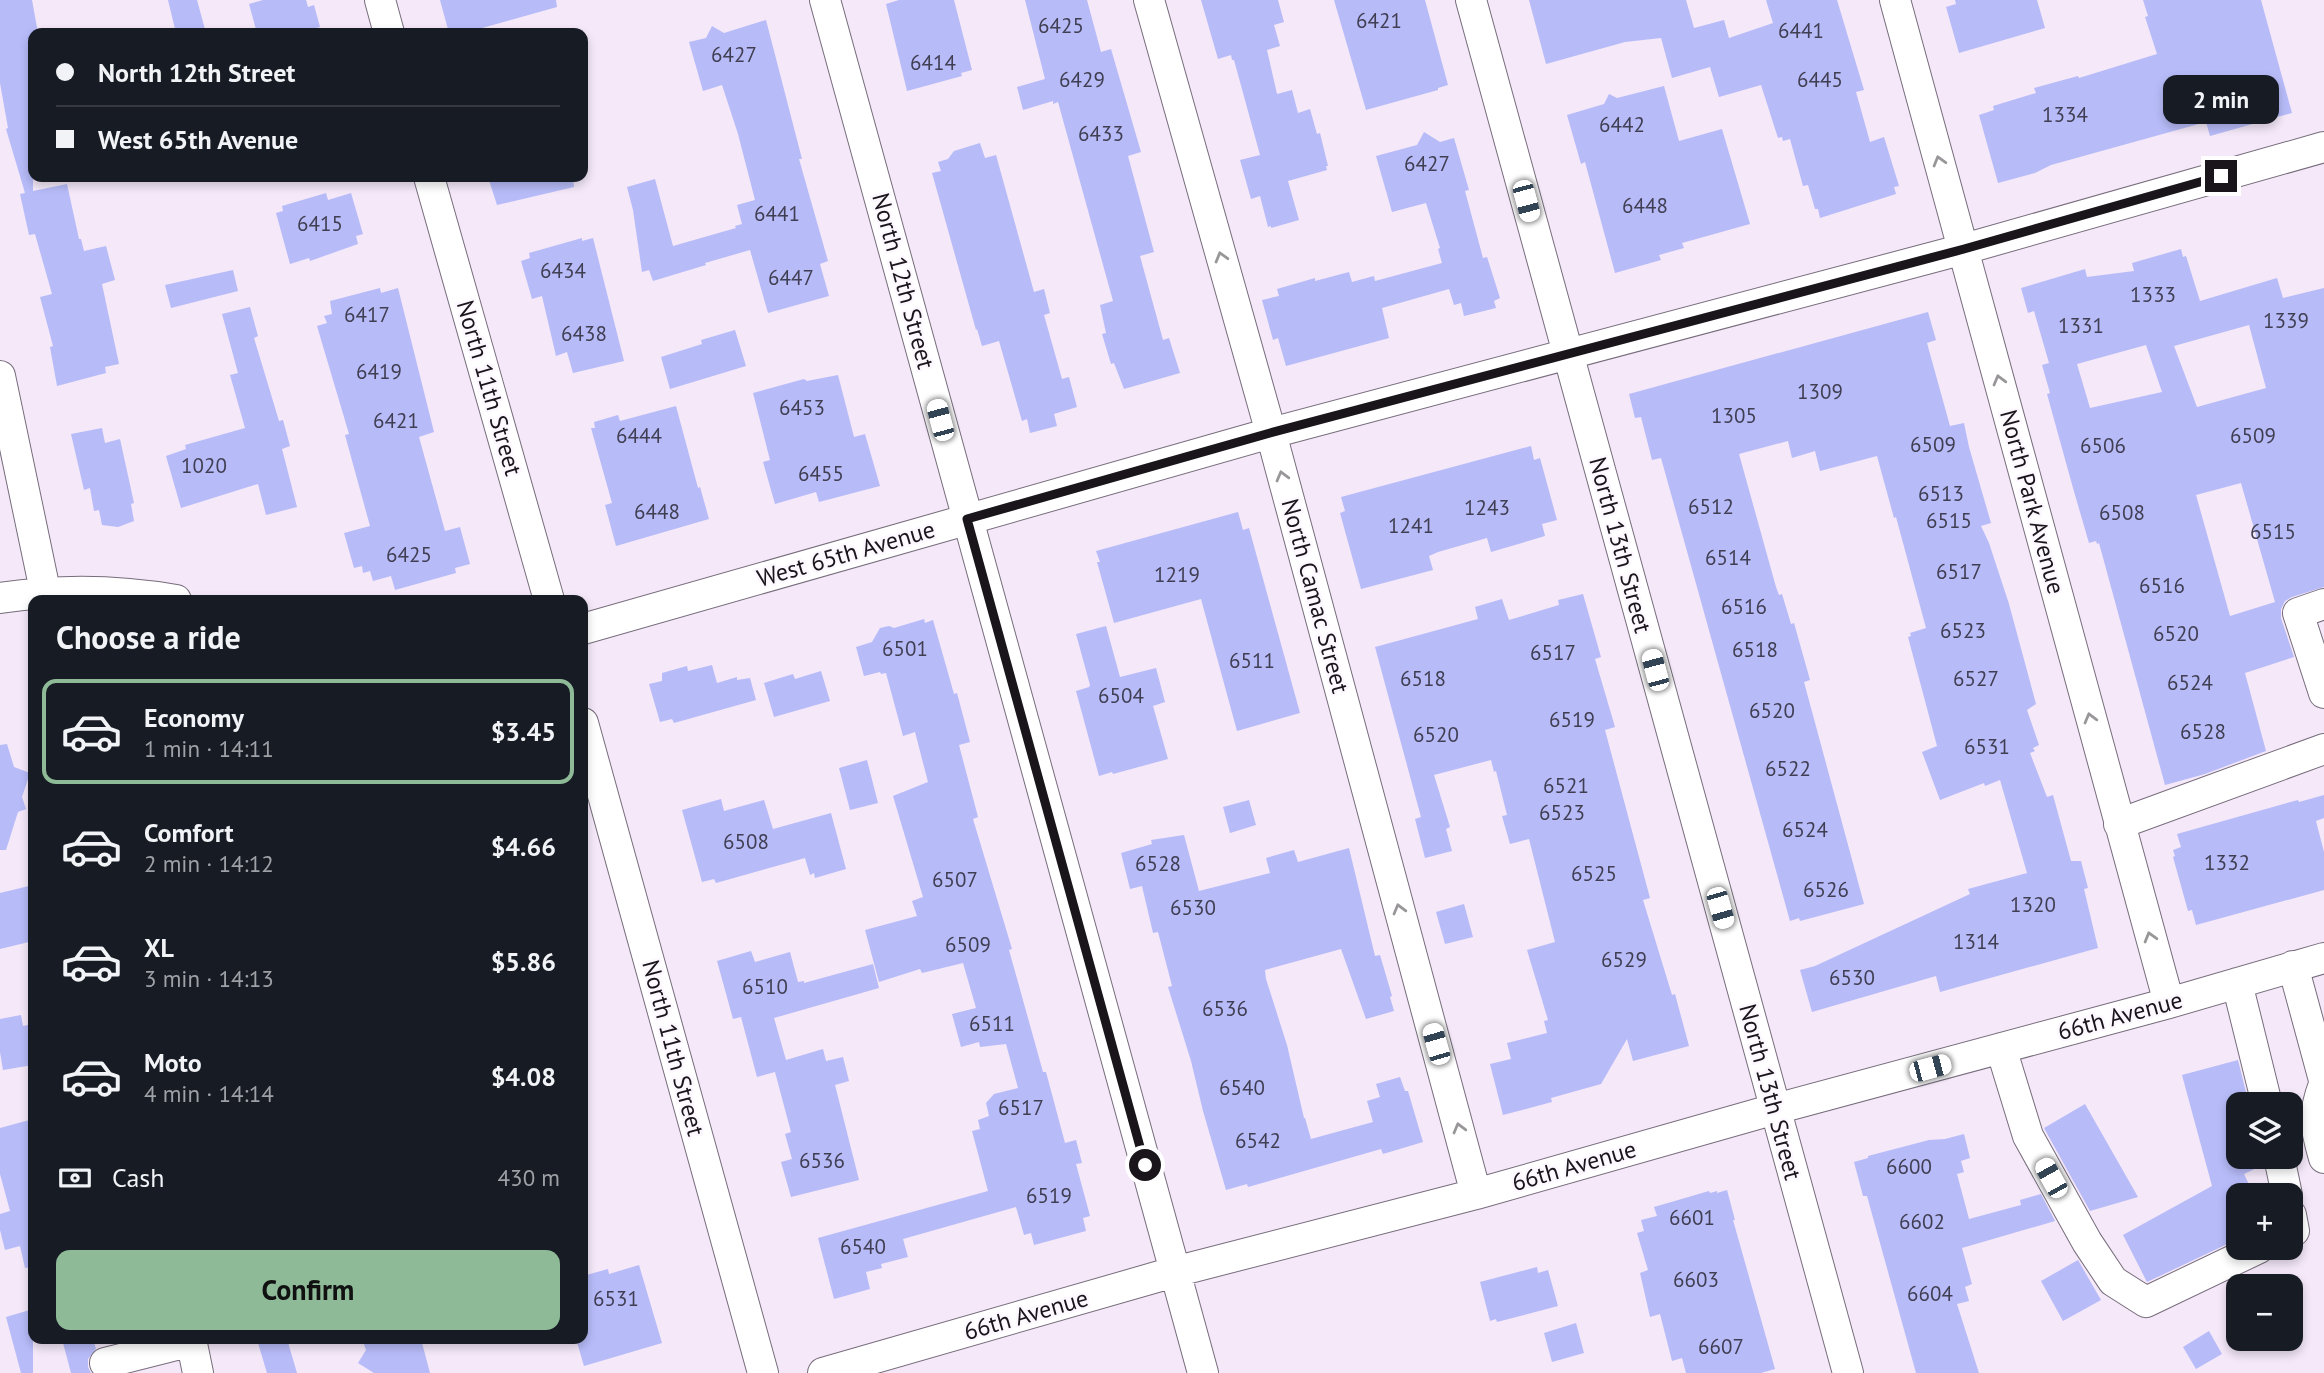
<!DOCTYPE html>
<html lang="en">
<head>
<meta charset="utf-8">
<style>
  body { margin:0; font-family:"PT Sans",sans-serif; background:#20242c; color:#f1f3f6; height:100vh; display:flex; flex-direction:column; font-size:26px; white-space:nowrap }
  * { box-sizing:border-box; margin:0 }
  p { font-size:23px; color:#9ea1a6 }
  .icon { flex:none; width:38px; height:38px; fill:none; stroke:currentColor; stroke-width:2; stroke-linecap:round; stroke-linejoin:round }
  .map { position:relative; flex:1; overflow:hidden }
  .panel { position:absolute; left:28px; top:595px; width:560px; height:749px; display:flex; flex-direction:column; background:#171b24; border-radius:14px; box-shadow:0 4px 10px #0003 }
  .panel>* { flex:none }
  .hud { position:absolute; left:28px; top:28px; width:560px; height:154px; border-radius:14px; box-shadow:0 4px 10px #0003; display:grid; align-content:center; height:154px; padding:0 28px; background:#171b24 }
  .controls { position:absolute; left:2226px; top:1092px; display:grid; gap:14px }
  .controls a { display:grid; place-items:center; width:77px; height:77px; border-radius:14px; background:#171b24; box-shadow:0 4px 10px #0003; font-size:35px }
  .end { position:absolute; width:32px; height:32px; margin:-16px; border:9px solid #19151b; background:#fff; box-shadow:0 0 0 4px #fff }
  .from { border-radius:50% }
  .bubble { position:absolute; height:49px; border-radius:14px; background:#171b24; box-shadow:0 4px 10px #0003; font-size:23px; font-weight:700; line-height:49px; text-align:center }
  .car { position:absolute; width:21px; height:42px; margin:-21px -10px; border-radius:9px; box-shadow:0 0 5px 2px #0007; background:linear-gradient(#fff 24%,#345 0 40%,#fff 0 76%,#345 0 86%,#fff 0) }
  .hud b { display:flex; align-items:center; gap:24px; height:66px; font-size:26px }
  .hud b+b { border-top:2px solid #363941 }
  .hud i { width:18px; height:18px; background:#f1f3f6 }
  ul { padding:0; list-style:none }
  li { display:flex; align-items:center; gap:21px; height:105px; margin:0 14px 10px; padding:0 14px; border:4px solid transparent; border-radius:14px }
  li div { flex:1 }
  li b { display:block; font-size:26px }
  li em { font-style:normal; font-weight:700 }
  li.selected { border-color:#8eba98 }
  li>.icon { width:63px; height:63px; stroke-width:1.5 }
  h2 { padding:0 28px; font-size:32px; line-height:84px }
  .pay { display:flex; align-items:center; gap:18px; height:77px; padding:0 28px; font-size:26px }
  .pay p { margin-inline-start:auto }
  .primary-button { display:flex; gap:14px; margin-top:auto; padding:14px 28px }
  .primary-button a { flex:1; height:80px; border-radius:14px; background:#8eba98; color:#111; font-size:28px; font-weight:700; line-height:80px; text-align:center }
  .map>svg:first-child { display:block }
  .building { fill:#b7bbf8; fill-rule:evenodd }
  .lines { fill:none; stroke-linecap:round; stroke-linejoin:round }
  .minor-casing { stroke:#776d7c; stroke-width:32 }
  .minor { stroke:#fff; stroke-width:30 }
  .oneway { stroke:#989698 }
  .route { stroke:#19151b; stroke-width:9 }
  .labels { text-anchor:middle; stroke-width:5; stroke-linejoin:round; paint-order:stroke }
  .number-label { font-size:21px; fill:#403e52 }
  .street-label { font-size:24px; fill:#19151b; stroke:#fdf8ff }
</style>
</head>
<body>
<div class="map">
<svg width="2324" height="1373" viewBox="0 0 2324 1373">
  <rect width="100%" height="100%" fill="#f4e8f9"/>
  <!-- building -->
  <path class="building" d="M0,0h32l6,33h-5v158l34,-7 12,55h2l3,12 22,-5 9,34 -13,4 17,80 -14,3 1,6 -49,13 -7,-39 3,-1 -13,-49 12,-3 -17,-60 -6,1 -9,-41 5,-1 -19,-64 2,-1 -8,-45z
    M168,0h29l9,33h-30z
    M263,0h43l2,7 6,-2 6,22 -22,6h-41l-8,-29z
    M440,0h116l1,7 -93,26h-15z
    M899,0h55l18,70 -11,3 1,3 -55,15 -21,-87z
    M1025,0h62l14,52 10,-3 30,103 -13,4 26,96 -14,4 23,84 6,-2 11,35 -56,16 -10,-26 -3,1 -9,-30 4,-1 -6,-28 13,-4 -55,-199 -5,2v-3l-30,9 -6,-23 28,-8z
    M1201,0h77l6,22 -10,3 6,21 -13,4 10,44 15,-4 6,23 12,-4 7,25 3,-1 8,33h-2l1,4 -39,11 11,39 -28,8v-2l-3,1 -8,-31 -9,3 -11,-39 20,-5 -26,-95h-2l-1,-5 -13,4z
    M1334,0h91l23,85 -10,3v2l-72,20z
    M1529,0h157l8,28 30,-8 5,18 44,-15 -7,-23h71l27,90 -8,2 14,50 14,-5 15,49 -5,1 2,7 -76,24 -2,-9h-3l-7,-24 -5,1 -13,-47 -7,2 -1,-4 -4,1 -17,-53 -42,12 -9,-30 -38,11 -11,-40 -36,4 -79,22z
    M1955,0h82l8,28 -86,25 -13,-46 10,-3z
    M2143,0h118l31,113 -82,23 -4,-14 -155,43 -16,8 -37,10 -19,-68 15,-5 -1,-4 43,-13 -2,-5 44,-12 1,2 78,-24 -12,-37 3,-1z
    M766,20l36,139h-3l29,102 -8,3 9,32 -61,17 -18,-63 -45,13 1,2 -53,16 -4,-11 -7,2 -9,-62 -6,-23 28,-8 18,67 63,-18 -1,-2 7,-2 -5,-19 18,-5 -17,-66 -16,-49 -19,6 -14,-49 17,-4 6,-12 12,7z
    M1664,86l15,55 43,-12 28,95 -68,19 2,5 -25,7 2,5 -46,13 -30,-111 -4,2 -14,-49 37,-11 5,-10 8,4z
    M1424,132l16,10 14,-4 15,52 -4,1 18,67 4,-1 13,41 -6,3 2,7 -32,8 -3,-13 -7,2 -5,-16 -67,19 7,30 -103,28 -8,-28 -5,2 -11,-40 17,-4 -2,-7 38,-11v3l34,-9 3,10 22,-6 1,5 67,-18 -4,-14 2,-1 -14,-45 -34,9 -16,-56 41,-11z
    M980,143l5,15 11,-3 38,137 10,-3 6,24 -6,2 18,64 7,-2 8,30 -23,7 3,12 -27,7 -3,-14 -5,2 -23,-80 -17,5 -5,-17 -1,1 -44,-157 9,-2 -3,-9 10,-3 6,-8z
    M488,177h85l1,10 -77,18z
    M326,193l2,7 23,-7 12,41 -7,2 2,8 -48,17 -1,-3 -19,6 -14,-51 7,-2 -1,-5z
    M582,238v3l11,-3 31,123 -51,12 -6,-21 -11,4 -14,-60 -10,3 -11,-38 9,-3 -1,-5z
    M2181,249l2,8 3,-1 14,45 77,-23 6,20 41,-10v299l-32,10 -7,4 -4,8v9l13,39 -49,16 21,78 -61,23 -40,11 -66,-242 -2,1 -1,-3 -7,2 -16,-55 -26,-94 3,-1 -8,-28 7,-2 -15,-52 -6,2 -7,-25 64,-19 2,8 47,-6 -2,-8zM2249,325l17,63 -69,19 -23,-61zM2146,345l16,47 -72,16 -13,-44zM2241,483l34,119 -45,14 -34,-121z
    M233,270l5,21 -67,17 -6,-23z
    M380,288l1,5 17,-5 36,144 -15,5 26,94 15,-4 10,37 -15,4 1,5 -61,17 -4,-14 -18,5 -3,-10 -7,2 -1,-7 -8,2 -10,-35 26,-7 -25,-91 4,-1 -32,-108 10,-3 -3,-7 8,-2 -2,-13z
    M250,307l8,29 -4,2 25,83 4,-1 7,26 -8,3 15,58 -31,8 -8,-31 -77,24 -15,-52 20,-7 -1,-4 60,-17 -15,-53 8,-2 -16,-59z
    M1928,312l8,28 -9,3 23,83 14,-3 5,24 22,76 -10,3 8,17 20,61 27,100 -9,6 12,35 -6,3 2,3 -5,2 17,44 6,-2 18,66h10l7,27 -4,1 14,59 -158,44 -4,-16 -124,36 -12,-42 15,-4 155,-72 -2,-5 59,-16 -27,-93 -15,6 -1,-3 -44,17 -18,-48 15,-6 -29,-109 3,-1 -1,-3 16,-5 -30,-111 -2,1 -17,-62 -57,15 -5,-20 -23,7 -4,-17 -49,13 37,133 3,8 3,-1 9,30 3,-1 16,57 -6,2 60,222 -64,17 -1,-3 -9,3 -129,-463 -9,2 -11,-43 -6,1 -6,-24z
    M735,330l11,36 -76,23 -9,-32 41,-13 -1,-4z
    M838,375l16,62 11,-3 15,52 -61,16 -3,-10 -41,12 -12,-42 7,-2 -17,-67 51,-14 3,2z
    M676,406l22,82 2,-1 9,32 -93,27 -11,-41 7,-2 -21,-75h4l-1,-6 24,-7 2,6z
    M102,428l3,15 15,-4 14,64 -3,1 3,17 -16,6 -16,-2 -3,-15 -5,1 -4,-23 -6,2 -13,-56z
    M1531,446l3,14 6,-2 17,62 -15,4 3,12 -54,16 -4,-14 -49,14 -9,4 4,14 -72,19 -21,-76 5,-2 -4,-14z
    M1238,512l5,18 6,-2 51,185 -63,18 -36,-132 -87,24 -17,-61h3l-4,-11z
    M1583,594l18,63 -6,2 20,68 -10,3 45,168 -7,2 29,95 3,-1 14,52 -56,15 -6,-22 -26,45 -50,14 1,4 -49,13 -13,-51 21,-5 -4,-16 40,-10 -3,-12 4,-1 -21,-70 28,-8 -26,-103 -19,5 -8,-28 5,-1 -11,-44 -2,1 -3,-12 -57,15 16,52 -4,2 6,22 -27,7 -10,-39 6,-2 -46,-170 103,-28 -3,-12 27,-8 7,21 50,-15 -1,-5z
    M924,619l1,4 8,-3 21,74 3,-1 13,49 -11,3 19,72 -5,2 39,130 -3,1 34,122h3l19,71 11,-3 6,23 -6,1 14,52 -7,2 3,13 -52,14 -3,-12 -7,2 -8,-28 -113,32 5,18 -27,7 1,4 -16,4 4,17 -36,10 -16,-61 170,-47 -16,-60 8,-2 -2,-9 11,-4 -3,-13 8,-9 24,-6 -12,-44 -26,3 -1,-5 -18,5 -9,-33 24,-6 -13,-45 -41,10 -2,-4 -41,13 -14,-52 52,-14 -5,-15 11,-4 -30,-101 35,-14 -13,-50 -12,4 -17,-63 -5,1 -1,-2 -16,4 -8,-29 16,-5 8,-14 9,-2 5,2z
    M1106,626l14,51 36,-9 9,34 -12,4 15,53 -55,15 -1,-2 -13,4 -23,-85 13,-4 1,-2 -14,-51z
    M712,665l5,18 20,-6v3l13,-2 6,22 -82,23 -2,-4 -12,3 -11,-38 13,-3v-8l25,-7 1,5z
    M821,671l9,30 -56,16 -10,-34 29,-9 2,5z
    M7,744l7,23 16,6 -8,24 4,12 -8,3 -12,38h-6v-105z
    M867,760l11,43 -28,7 -11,-42z
    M2324,795v23l-8,3 8,31v38l-128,35 -4,-15 -4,1 -15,-54 2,-1 -2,-6 8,-3 -4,-13 121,-34 1,2z
    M721,799l3,12 40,-11 9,29 58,-16 15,56 -31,9 -1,-5 -4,2 -5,-17 -89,25 -2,-4 -12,3 -20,-72z
    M1249,800l7,25 -26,8 -7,-26z
    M1184,835l15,56 71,-18 -4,-15 28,-8 4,12 51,-14 26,108 5,-1 12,41 -2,1 4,14 -28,8 -25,-70 -76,21 1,9 21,66 17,73h1l6,21 62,-17 -6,-21 13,-4 -4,-13 24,-7 5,14h3l15,51 -40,12 -2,-5 -133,38 -1,-3 -21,6 -23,-79 -12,-50 -23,-74 4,-1 -14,-54 -5,1 -11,-47 -12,3 -9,-36 31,-9 -1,-4z
    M33,885v56l-33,8v-56z
    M1464,904l9,33 -28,7 -9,-32z
    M751,951l4,11 35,-10 8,30 6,-1v2l69,-19 6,24 -105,30 12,42 37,-11 3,12 17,-4 6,24 -14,4 24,95 -68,17 -10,-35 11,-3 -7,-25 6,-2 -16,-60 -18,5 -16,-60 -8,2 -16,-58z
    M21,1015l2,11 10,-2v41l-30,5 -3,-18v-33z
    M2238,1060l11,44h-11v53h24l1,8 -19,9 10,21h-16v44l-91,43 -24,-47 89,-49 -30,-111z
    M2085,1104l53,93 -48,14 -46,-83z
    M33,1119v148l-8,1 -5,-22 -15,4 -5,-20v-16l10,-3 -10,-37v-46z
    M1964,1134l6,24 -9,3 3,11 -7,2 12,45 52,-14 -1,-5 21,-6 14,27 -93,27 10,36 -7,3 4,14 -12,3 22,69h-63l-49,-177h-4l-9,-34 14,-4v-2l61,-16 16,-1z
    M1727,1190l8,30h-2l42,149 -14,4h-75l-4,-15 -10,3 -12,-47 -10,3 -10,-44 8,-3 -11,-37 7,-2 -3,-11 16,-4 -3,-9 55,-16 1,2 7,-2v2z
    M2078,1260l23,40 -38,21 -22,-40z
    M639,1265l23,78 -78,23 -8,-27h7v-63l25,-7 1,5z
    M1537,1267l1,6 10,-3 10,36 -61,16 -1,-3 -6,2 -10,-39z
    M33,1309v64h-12l-15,-56z
    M1576,1323l8,30 -32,9 -8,-29z
    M2209,1331l13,23 -26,15 -13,-22z
    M62,1339h31l3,10 -8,10v8l3,6h-20z
    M274,1339h13l10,34h-30l-9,-30z
    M362,1339h59l9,34h-56l-16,-10 8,-13z"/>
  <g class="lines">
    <!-- minor casing -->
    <g class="minor-casing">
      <path id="minor" d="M380,0l9,33
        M825,0l378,1373
        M1149,0l122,433 205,761
        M1471,0l377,1373
        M1895,0l274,1003
        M429,177l120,423
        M0,376l47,224
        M0,598c58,-9 119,-8 176,2
        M2324,604l-26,9 26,80
        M583,629l688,-196 693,-184 360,-102
        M583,723l180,650
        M2119,824l205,-75
        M2293,966l31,114
        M2237,983l30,121
        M2001,1048l27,88 59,106 26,39 33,21 113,-54
        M2324,1084c-12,32 -9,42 0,74
        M2279,1157l8,38
        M2291,1215l3,16 -3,1
        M191,1339l7,34
        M105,1363l87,-22
        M823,1373l351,-101 302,-78 299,-85 394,-106 155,-45"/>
    </g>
    <!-- minor -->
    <use href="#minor" class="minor"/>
  </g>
  <!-- one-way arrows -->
  <defs><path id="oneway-chevron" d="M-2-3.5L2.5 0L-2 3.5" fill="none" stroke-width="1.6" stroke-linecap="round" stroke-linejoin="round" transform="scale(1.75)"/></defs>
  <g class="oneway">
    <use href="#oneway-chevron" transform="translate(1939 161) rotate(-106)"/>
    <use href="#oneway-chevron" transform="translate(1221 257) rotate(-106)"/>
    <use href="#oneway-chevron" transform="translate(1999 380) rotate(-105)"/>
    <use href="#oneway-chevron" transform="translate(1282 476) rotate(-105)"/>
    <use href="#oneway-chevron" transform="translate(2090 718) rotate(-105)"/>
    <use href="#oneway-chevron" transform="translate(1399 909) rotate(-105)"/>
    <use href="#oneway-chevron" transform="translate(2150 937) rotate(-106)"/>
    <use href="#oneway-chevron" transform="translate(1459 1128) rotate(-105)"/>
  </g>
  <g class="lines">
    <!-- route -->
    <path class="route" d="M1145,1165l-178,-646 303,-86 694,-184 257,-73"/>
  </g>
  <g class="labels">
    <!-- number labels -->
    <g class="number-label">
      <text x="1379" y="28">6421</text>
      <text x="1061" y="33">6425</text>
      <text x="1801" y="38">6441</text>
      <text x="734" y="62">6427</text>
      <text x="933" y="70">6414</text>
      <text x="1082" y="87">6429</text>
      <text x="1820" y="87">6445</text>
      <text x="2065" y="122">1334</text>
      <text x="1622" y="132">6442</text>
      <text x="1101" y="141">6433</text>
      <text x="1427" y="171">6427</text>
      <text x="1645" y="213">6448</text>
      <text x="777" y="221">6441</text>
      <text x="320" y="231">6415</text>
      <text x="563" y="278">6434</text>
      <text x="791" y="285">6447</text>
      <text x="2153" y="302">1333</text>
      <text x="367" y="322">6417</text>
      <text x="2286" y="328">1339</text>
      <text x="2081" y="333">1331</text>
      <text x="584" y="341">6438</text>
      <text x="379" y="379">6419</text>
      <text x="1820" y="399">1309</text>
      <text x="802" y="415">6453</text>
      <text x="1734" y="423">1305</text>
      <text x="396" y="428">6421</text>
      <text x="639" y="443">6444</text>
      <text x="2253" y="443">6509</text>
      <text x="1933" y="452">6509</text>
      <text x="2103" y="453">6506</text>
      <text x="204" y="473">1020</text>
      <text x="821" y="481">6455</text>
      <text x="1941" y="501">6513</text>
      <text x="1711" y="514">6512</text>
      <text x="1487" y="515">1243</text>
      <text x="657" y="519">6448</text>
      <text x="2122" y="520">6508</text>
      <text x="1949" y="528">6515</text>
      <text x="1411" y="533">1241</text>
      <text x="2273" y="539">6515</text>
      <text x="409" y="562">6425</text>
      <text x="1728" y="565">6514</text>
      <text x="1959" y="579">6517</text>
      <text x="1177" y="582">1219</text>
      <text x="2162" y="593">6516</text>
      <text x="1744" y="614">6516</text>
      <text x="1963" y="638">6523</text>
      <text x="2176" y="641">6520</text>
      <text x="905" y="656">6501</text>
      <text x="1755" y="657">6518</text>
      <text x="1553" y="660">6517</text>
      <text x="1252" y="668">6511</text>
      <text x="1423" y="686">6518</text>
      <text x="1976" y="686">6527</text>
      <text x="2190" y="690">6524</text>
      <text x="1121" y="703">6504</text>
      <text x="1772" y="718">6520</text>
      <text x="1572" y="727">6519</text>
      <text x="2203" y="739">6528</text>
      <text x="1436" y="742">6520</text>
      <text x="1987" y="754">6531</text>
      <text x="1788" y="776">6522</text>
      <text x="1566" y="793">6521</text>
      <text x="1562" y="820">6523</text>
      <text x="1805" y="837">6524</text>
      <text x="746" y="849">6508</text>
      <text x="2227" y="870">1332</text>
      <text x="1158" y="871">6528</text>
      <text x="1594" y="881">6525</text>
      <text x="955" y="887">6507</text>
      <text x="1826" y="897">6526</text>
      <text x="2033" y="912">1320</text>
      <text x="1193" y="915">6530</text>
      <text x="1976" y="949">1314</text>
      <text x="968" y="952">6509</text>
      <text x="1624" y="967">6529</text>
      <text x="1852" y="985">6530</text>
      <text x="765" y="994">6510</text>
      <text x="1225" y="1016">6536</text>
      <text x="992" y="1031">6511</text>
      <text x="1242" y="1095">6540</text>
      <text x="1021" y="1115">6517</text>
      <text x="1258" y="1148">6542</text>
      <text x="822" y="1168">6536</text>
      <text x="1909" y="1174">6600</text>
      <text x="1049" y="1203">6519</text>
      <text x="1692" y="1225">6601</text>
      <text x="1922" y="1229">6602</text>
      <text x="863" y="1254">6540</text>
      <text x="1696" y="1287">6603</text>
      <text x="1930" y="1301">6604</text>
      <text x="616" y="1306">6531</text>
      <text x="1721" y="1354">6607</text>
    </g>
    <!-- street labels -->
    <g class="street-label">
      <text transform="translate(903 281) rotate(75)" y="8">North 12th Street</text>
      <text transform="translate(489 388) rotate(74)" y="8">North 11th Street</text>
      <text transform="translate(2032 502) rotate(75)" y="8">North Park Avenue</text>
      <text transform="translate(1620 545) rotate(75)" y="8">North 13th Street</text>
      <text transform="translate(846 554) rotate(-16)" y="8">West 65th Avenue</text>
      <text transform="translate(1315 596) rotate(75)" y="8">North Camac Street</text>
      <text transform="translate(2120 1016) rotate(-15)" y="8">66th Avenue</text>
      <text transform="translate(673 1048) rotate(75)" y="8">North 11th Street</text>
      <text transform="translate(1770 1092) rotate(75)" y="8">North 13th Street</text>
      <text transform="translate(1574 1166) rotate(-16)" y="8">66th Avenue</text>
      <text transform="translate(1026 1315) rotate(-16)" y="8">66th Avenue</text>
    </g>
  </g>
</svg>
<div class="controls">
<a><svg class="icon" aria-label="layers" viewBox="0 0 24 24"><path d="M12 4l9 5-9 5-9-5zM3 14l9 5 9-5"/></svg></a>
<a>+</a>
<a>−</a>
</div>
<i class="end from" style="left:1145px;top:1165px"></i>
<i class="end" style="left:2221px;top:176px"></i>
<div class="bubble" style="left:2163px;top:75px;width:116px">2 min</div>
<i class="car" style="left:1526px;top:201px;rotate:165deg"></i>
<i class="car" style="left:940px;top:420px;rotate:345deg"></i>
<i class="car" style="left:1655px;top:670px;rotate:345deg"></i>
<i class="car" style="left:1720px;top:908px;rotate:164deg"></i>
<i class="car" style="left:1436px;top:1044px;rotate:344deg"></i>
<i class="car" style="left:1930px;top:1068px;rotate:75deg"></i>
<i class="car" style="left:2051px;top:1178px;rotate:331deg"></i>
<div class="hud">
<b><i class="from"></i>North 12th Street</b>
<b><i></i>West 65th Avenue</b>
</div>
<section class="panel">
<h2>Choose a ride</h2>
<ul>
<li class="selected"><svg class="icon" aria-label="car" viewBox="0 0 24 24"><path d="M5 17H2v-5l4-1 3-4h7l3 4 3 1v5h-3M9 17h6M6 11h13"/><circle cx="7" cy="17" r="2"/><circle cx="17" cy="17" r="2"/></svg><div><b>Economy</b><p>1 min · 14:11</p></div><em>$3.45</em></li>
<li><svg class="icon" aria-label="car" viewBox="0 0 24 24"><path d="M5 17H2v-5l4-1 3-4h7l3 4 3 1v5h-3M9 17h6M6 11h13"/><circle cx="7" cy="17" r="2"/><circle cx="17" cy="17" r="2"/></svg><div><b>Comfort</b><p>2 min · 14:12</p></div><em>$4.66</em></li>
<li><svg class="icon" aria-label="car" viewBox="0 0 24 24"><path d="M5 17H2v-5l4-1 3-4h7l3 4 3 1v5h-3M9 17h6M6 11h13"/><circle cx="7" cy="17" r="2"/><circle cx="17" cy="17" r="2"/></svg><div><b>XL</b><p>3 min · 14:13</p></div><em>$5.86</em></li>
<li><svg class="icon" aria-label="car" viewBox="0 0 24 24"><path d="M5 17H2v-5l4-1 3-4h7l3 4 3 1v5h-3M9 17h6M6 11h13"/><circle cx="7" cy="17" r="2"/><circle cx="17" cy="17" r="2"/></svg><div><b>Moto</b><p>4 min · 14:14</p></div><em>$4.08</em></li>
</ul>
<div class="pay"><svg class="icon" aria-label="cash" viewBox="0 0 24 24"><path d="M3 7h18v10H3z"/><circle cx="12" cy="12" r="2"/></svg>Cash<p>430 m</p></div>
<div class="primary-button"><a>Confirm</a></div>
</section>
</div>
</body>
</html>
